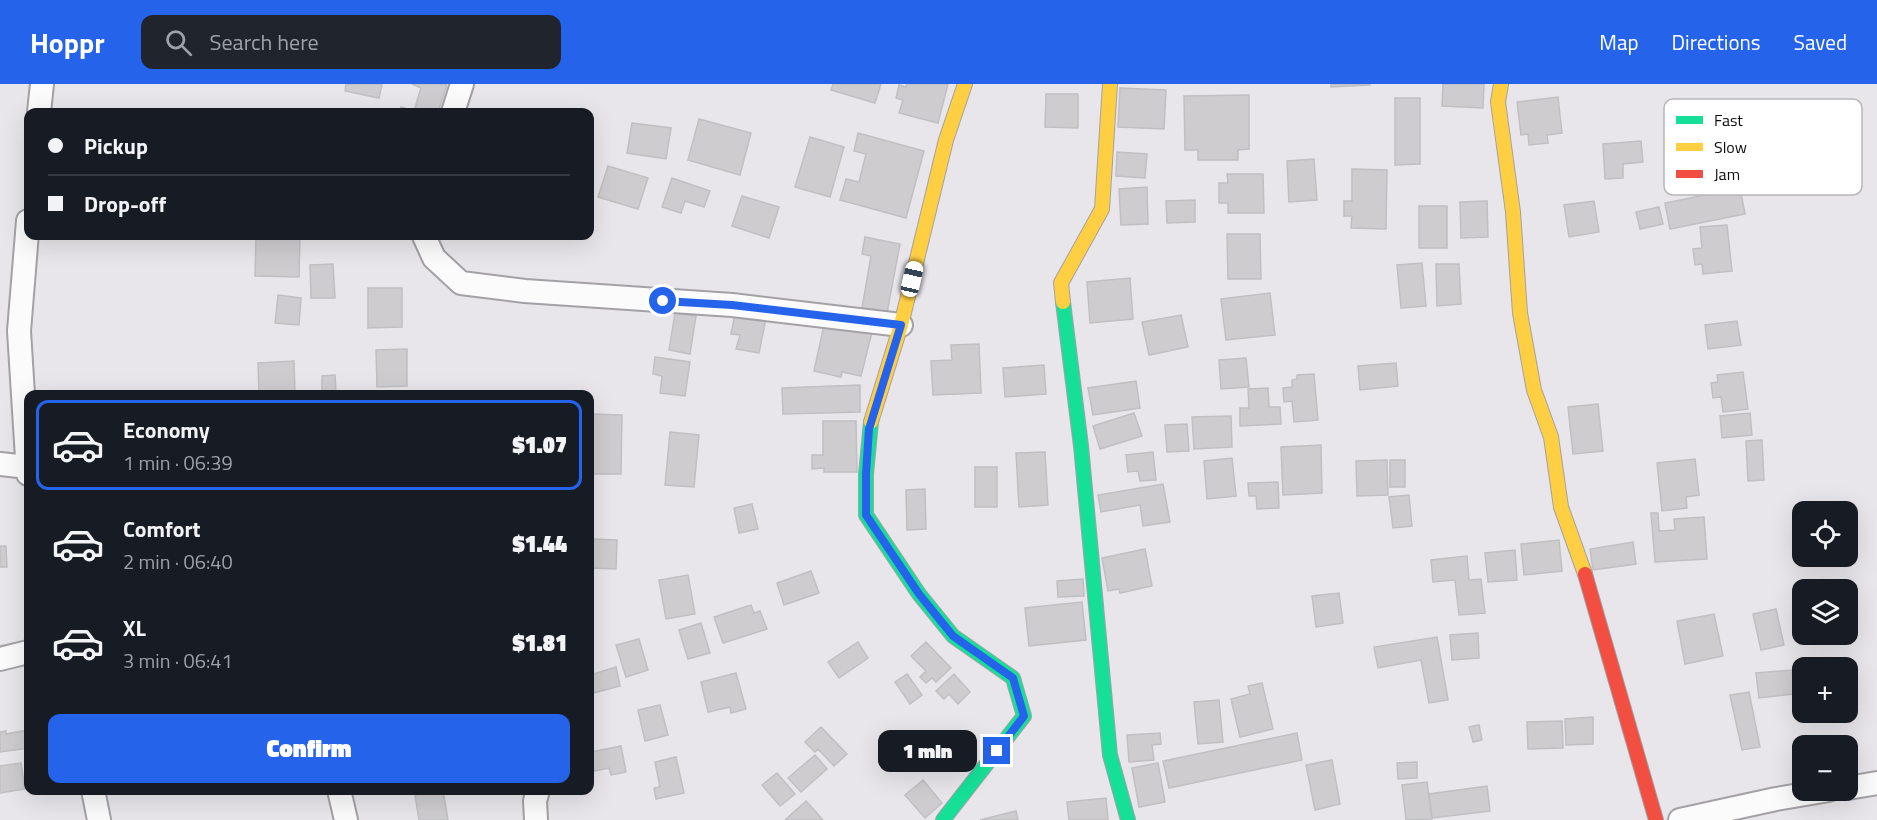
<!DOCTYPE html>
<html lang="en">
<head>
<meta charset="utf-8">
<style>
  body { margin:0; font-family:"Titillium Web",sans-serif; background:#20242c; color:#f1f3f6; height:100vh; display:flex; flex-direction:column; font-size:22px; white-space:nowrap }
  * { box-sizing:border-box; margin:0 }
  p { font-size:20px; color:#9ea1a6 }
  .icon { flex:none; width:33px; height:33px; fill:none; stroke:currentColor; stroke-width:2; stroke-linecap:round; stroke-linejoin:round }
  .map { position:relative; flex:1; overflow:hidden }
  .panel { position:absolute; left:24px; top:306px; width:570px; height:405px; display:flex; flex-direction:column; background:#171b24; border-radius:12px; box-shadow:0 6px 24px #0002 }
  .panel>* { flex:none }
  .top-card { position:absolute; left:24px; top:24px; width:570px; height:132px; border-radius:12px; box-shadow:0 6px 24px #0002; display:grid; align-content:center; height:132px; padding:0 24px; background:#171b24 }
  .buttons { position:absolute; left:1792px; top:417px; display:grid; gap:12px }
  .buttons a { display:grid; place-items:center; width:66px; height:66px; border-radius:12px; background:#171b24; box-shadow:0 6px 24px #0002; font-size:30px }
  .end { position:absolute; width:27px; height:27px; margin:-14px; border:8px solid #2563eb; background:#fff; box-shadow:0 0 0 3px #fff }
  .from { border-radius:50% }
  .bubble { position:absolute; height:42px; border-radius:12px; background:#171b24; box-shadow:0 6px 24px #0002; font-size:20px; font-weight:800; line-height:42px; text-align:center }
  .car { position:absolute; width:18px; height:36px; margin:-18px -9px; border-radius:8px; box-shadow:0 0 4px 2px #0007; background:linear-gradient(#fff 24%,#345 0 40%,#fff 0 76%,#345 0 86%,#fff 0) }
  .top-card b { display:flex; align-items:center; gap:21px; height:57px; font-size:22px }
  .top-card b+b { border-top:2px solid #363941 }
  .top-card i { width:15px; height:15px; background:#f1f3f6 }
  ul { padding:10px 0 0; list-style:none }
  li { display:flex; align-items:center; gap:18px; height:90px; margin:0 12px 9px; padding:0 12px; border:3px solid transparent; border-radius:12px }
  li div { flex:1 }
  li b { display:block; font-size:22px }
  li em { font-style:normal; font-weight:800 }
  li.on { border-color:#2563eb }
  li>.icon { width:54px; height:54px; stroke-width:1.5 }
  .action { display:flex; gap:12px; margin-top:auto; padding:12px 24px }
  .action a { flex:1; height:69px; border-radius:12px; background:#2563eb; color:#fff; font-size:24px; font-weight:800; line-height:69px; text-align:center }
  header { display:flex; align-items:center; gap:36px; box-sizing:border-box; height:84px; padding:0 30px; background:#2563eb; color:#fff }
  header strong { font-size:28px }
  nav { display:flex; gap:33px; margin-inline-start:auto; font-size:21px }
  .search { width:420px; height:54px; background:#20242c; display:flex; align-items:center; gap:15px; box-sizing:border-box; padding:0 21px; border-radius:12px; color:#9ea1a6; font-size:22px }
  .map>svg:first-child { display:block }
  .building { fill:#cecccf; stroke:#c0bfc2; stroke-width:1.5 }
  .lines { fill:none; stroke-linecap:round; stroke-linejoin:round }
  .street-casing { stroke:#a3a1a5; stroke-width:26 }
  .fast-casing { stroke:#a3a1a5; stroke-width:16 }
  .slow-casing { stroke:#a3a1a5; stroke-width:16 }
  .jam-casing { stroke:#a3a1a5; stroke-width:16 }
  .street { stroke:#fcfbfc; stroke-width:22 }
  .fast { stroke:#16e098; stroke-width:14 }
  .slow { stroke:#ffcf43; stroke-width:14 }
  .jam { stroke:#f24e42; stroke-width:14 }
  .route { stroke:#2563eb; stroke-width:8 }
  .key { fill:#fff; stroke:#b7b7b8; stroke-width:1.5 }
  .key-label { font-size:16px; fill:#100f12 }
</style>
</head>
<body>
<header>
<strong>Hoppr</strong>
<div class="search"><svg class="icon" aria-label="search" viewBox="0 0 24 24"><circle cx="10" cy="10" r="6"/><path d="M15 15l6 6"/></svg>Search here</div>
<nav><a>Map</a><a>Directions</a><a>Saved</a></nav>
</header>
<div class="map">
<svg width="1877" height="736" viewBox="0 0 1877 736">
  <rect width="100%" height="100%" fill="#e8e6ea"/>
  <!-- building -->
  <path class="building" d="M346,0h36l-3,14 -34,-7z
    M412,0h35l-9,28h-39l2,-5 13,4 7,-23z
    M833,0h48l-6,19 -44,-13z
    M907,0h41l-10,39 -39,-10 4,-13 -7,-2 3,-13 7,2z
    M1331,0h39v1l-39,2z
    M1443,0h41l-1,24 -41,-2z
    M1120,4l46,2 -2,39 -46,-2z
    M1046,10h32v34l-33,-1z
    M1249,11v54l-11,1v10h-40v-10h-13l-1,-54z
    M1558,13l4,36 -15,2 1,8 -19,2 -1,-11 -7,1 -4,-33z
    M1395,14h25v66l-25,1z
    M699,35l52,14 -11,42 -52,-15z
    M632,39l39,5 -5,31 -39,-6z
    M858,49l66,18 -18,67 -66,-18 6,-21 13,3 7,-28 -12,-3z
    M810,53l34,10 -14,50 -35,-10z
    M1641,57l2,21 -20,2v14l-18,1 -2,-35z
    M1117,68l30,2 -2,24 -29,-2z
    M1314,75l3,41 -28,2 -2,-41z
    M608,82l40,12 -10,31 -40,-12z
    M1352,85l35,1 -1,59 -35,-1 1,-12h-8v-15h8z
    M1227,90h36l1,39h-36v-10h-9v-20h9z
    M672,94l38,13 -6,16 -19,-6 -4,12 -19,-6z
    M1147,103l1,37 -27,1 -2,-36z
    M1740,104l5,26 -75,15 -5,-26z
    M742,112l37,11 -10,31 -37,-12z
    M1195,116v22l-28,1 -1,-22z
    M1487,117l1,36 -27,1 -1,-36z
    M1594,117l5,31 -30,5 -5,-32z
    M1419,122h28v42h-28z
    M1659,123l4,17 -23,5 -4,-17z
    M1727,141l5,46 -29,3 -1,-10 -7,1 -2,-16 9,-1 -2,-21z
    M1227,150h33l1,45h-33z
    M256,152h44l-1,41 -44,-1z
    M865,153l35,7 -13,69 -25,-5 9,-52 -9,-2z
    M1422,179l4,43 -25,2 -4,-43z
    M333,180l2,34h-24l-1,-33z
    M1436,180h23l2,40 -24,2z
    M1130,194l3,41 -43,4 -3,-41z
    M368,204h34v39l-34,1z
    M1270,209l5,42 -49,5 -5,-41z
    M278,211l23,3 -2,27 -24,-2z
    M675,229l21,3 -6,38 -21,-4z
    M767,229l-8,40 -23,-4 4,-14 -9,-1 4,-20z
    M1181,231l7,32 -39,8 -7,-33z
    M1737,237l4,24 -33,4 -3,-24z
    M874,240l-13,52 -19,-4 -1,5 -27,-6 10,-46z
    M979,260l2,49 -48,2 -2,-34 21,-1 -1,-15z
    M407,265v37l-30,1 -1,-37z
    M655,273l35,5 -5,34 -25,-3 2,-17 -9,-2z
    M1246,274l3,29 -28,2 -2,-29z
    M294,277l1,33h-36l-1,-31z
    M1396,279l2,23 -38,4 -2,-24z
    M1044,281l2,29 -41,3 -2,-29z
    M1743,288l5,37 -25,3 -2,-15 -8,1 -2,-15 7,-1 -1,-7z
    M1314,290l4,46 -24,2 -2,-21 -8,1 -1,-14 9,-1v-7l5,-1v-4z
    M335,291l1,19h-14v-18z
    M1136,297l4,27 -47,7 -5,-27z
    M860,301v27l-77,2 -1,-26z
    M1268,304l1,19h11l1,17 -41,2v-18h9l-1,-19z
    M1598,320l5,47 -30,3 -5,-47z
    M1134,329l8,23 -42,13 -7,-23z
    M1750,329l2,22 -30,3 -2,-22z
    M590,330l32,1 -1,59h-31z
    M1231,332l1,31 -38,2 -2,-32z
    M823,337h33l1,51h-33v-4l-12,1v-14h11z
    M1187,340l2,27 -22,1 -2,-27z
    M670,348l29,3 -5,52 -29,-2z
    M1762,356l2,40 -16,1 -2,-40z
    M1321,361l1,48 -39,2 -2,-48z
    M1045,368l3,53 -29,2 -3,-54z
    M1153,368l3,28 -16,1 -2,-10 -10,1 -2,-17z
    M1232,374l4,38 -29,3 -3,-38z
    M1695,375l4,36 -13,2 1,11 -25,3 -5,-48z
    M1387,376l1,35 -31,1 -1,-35z
    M1390,376h15v27h-15z
    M975,383h22v40h-22z
    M1278,398l1,26 -22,1 -1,-13h-7l-1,-13z
    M1163,400l7,38 -27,4 -3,-21 -39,7 -3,-17z
    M925,405l1,40 -19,1 -1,-40z
    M1409,411l3,31 -19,2 -4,-31z
    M752,420l6,25 -19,4 -5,-25z
    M1651,429h7l1,18 16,-1 -1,-11 30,-2 3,42 -52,3z
    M590,455l27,1 -1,29 -23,-1v7h-3z
    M1559,456l3,31 -38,4 -3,-31z
    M1633,458l3,22 -43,6 -3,-21z
    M0,462h6l1,21h-7z
    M1145,465l7,37 -32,7 -1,-4 -11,2 -6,-33z
    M1515,466l2,30 -29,2 -3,-29z
    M1467,472l2,24 12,-1 4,34 -26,2 -4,-35 -22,2 -2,-22z
    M811,487l8,22 -35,12 -7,-22z
    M688,491l7,39 -29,5 -7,-39z
    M1083,495l1,17 -26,1 -1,-16z
    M1339,509l4,30 -27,4 -4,-31z
    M1082,518l4,38 -57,6 -4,-38z
    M751,521l3,8 6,-2 7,18 -44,14 -9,-26z
    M1776,525l8,36 -23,5 -8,-36z
    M1714,530l9,42 -38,8 -8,-43z
    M701,539l9,30 -22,6 -9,-29z
    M1478,549l1,25 -27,2 -2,-25z
    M1437,553l11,63 -19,3 -8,-43 -43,8 -4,-21z
    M639,555l9,31 -22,7 -10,-32z
    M858,558l10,16 -29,20 -11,-16z
    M926,558l25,26 -15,14 -4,-4 -6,5 -6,-6 6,-6 -15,-15z
    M616,583l4,19 -30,8v-19z
    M1792,586l2,24 -35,4 -3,-25z
    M736,589l10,36 -15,4 -1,-6 -22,5 -7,-30z
    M907,590l15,21 -12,9 -15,-22z
    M954,590l16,18 -12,12 -9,-10 -5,5 -8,-8z
    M1262,599l11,46 -33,8 -9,-38 19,-5 -2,-8z
    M1749,608l11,55 -18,3 -12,-55z
    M1219,616l4,42 -25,2 -4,-42z
    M660,621l8,30 -23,6 -7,-31z
    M1593,633v27l-27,1 -1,-26z
    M1562,637l1,27 -35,1 -1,-27z
    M1479,641l3,15 -9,2 -4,-15z
    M821,643l26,27 -13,12 -16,-17 -3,3 -10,-10z
    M28,646v18l-28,4v-20l6,-1v3z
    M1160,649l1,11 -9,1 2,15 -25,2 -2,-27z
    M1297,649l5,27 -133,28 -6,-27z
    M621,662l5,26 -15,3 -2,-7 -15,3 -3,-19z
    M815,671l12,14 -26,23 -13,-14z
    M676,673l8,36 -28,6 -2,-11 6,-1 -5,-25z
    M1332,676l8,44 -25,6 -9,-45z
    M1417,678v16l-19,1 -1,-16z
    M21,679l4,26 -25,4v-27z
    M1158,679l7,39 -26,5 -7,-39z
    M777,689l18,21 -15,12 -18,-21z
    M923,696l19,23 -17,15 -20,-23z
    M1427,698l5,37 -26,1 -4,-35z
    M1487,702l3,25 -58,7 -3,-24z
    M443,707l5,29h-29l-4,-25z
    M1106,714l2,22h-39l-2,-18z
    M806,717l17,19h-38z
    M1016,727l2,9h-38z"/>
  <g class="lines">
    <!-- street casing -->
    <g class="street-casing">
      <path id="street" d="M39,28l3,-28
        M453,28l9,-28
        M28,137l-9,110 9,143
        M424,152l10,22 27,25 64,8 207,14 169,20
        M0,380l27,3
        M0,575l28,-7
        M1848,704l29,-5
        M93,706l6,30
        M339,706l7,30
        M536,736l-1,-19 3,-11
        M1680,736l96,-21 53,-9"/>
    </g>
    <!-- fast casing -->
    <g class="fast-casing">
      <path id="fast" d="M1063,218l18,144 29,309 18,65
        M871,338l-5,52v41l53,79 34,42 60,42 11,38 -81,104"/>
    </g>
    <!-- slow casing -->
    <g class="slow-casing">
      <path id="slow" d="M1501,0l-3,18 15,110 7,101 14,77 17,47 10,70 24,67
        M1063,218l-2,-19 41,-74 8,-125
        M871,338l30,-97 45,-185 19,-56"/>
    </g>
    <!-- jam casing -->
    <g class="jam-casing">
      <path id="jam" d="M1585,490l71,246"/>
    </g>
    <!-- street -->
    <use href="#street" class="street"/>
    <!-- fast -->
    <use href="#fast" class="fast"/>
    <!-- slow -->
    <use href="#slow" class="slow"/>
    <!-- jam -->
    <use href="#jam" class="jam"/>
  </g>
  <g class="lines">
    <!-- route -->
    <path class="route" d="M663,217l69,4 169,20 -32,104 -3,45v41l53,79 34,42 60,42 11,38 -27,35"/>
  </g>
  <!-- legend -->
  <rect x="1664" y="15" width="198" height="96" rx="9" class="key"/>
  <rect x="1676" y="32" width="27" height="8" fill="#16e098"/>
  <rect x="1676" y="59" width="27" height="8" fill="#ffcf43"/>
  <rect x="1676" y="86" width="27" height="8" fill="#f24e42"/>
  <g class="key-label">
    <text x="1714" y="42">Fast</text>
    <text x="1714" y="69">Slow</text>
    <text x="1714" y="96">Jam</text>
  </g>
</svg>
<div class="buttons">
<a><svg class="icon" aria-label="locate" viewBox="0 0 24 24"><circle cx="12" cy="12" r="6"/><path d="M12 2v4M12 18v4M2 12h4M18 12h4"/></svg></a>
<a><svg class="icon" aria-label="layers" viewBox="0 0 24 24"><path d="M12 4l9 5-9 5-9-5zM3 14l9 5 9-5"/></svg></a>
<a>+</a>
<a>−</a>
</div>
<i class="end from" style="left:663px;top:217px"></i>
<i class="end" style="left:997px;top:667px"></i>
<div class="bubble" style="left:878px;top:646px;width:99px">1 min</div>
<i class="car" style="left:912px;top:195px;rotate:13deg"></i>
<div class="top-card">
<b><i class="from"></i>Pickup</b>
<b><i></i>Drop-off</b>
</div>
<section class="panel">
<ul>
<li class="on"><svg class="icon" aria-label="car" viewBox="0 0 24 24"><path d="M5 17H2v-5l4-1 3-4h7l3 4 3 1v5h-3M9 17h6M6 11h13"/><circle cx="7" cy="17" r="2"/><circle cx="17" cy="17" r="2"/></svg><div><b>Economy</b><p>1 min · 06:39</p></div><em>$1.07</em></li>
<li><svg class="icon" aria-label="car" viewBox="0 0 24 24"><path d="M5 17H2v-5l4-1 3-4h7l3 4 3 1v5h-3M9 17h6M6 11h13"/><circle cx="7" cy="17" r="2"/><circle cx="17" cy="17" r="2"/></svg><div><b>Comfort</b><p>2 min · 06:40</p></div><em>$1.44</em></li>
<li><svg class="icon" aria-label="car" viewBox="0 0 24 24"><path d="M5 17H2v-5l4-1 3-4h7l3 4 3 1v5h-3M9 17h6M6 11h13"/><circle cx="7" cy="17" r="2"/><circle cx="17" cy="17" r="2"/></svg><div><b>XL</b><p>3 min · 06:41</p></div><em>$1.81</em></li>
</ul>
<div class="action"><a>Confirm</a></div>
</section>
</div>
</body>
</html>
